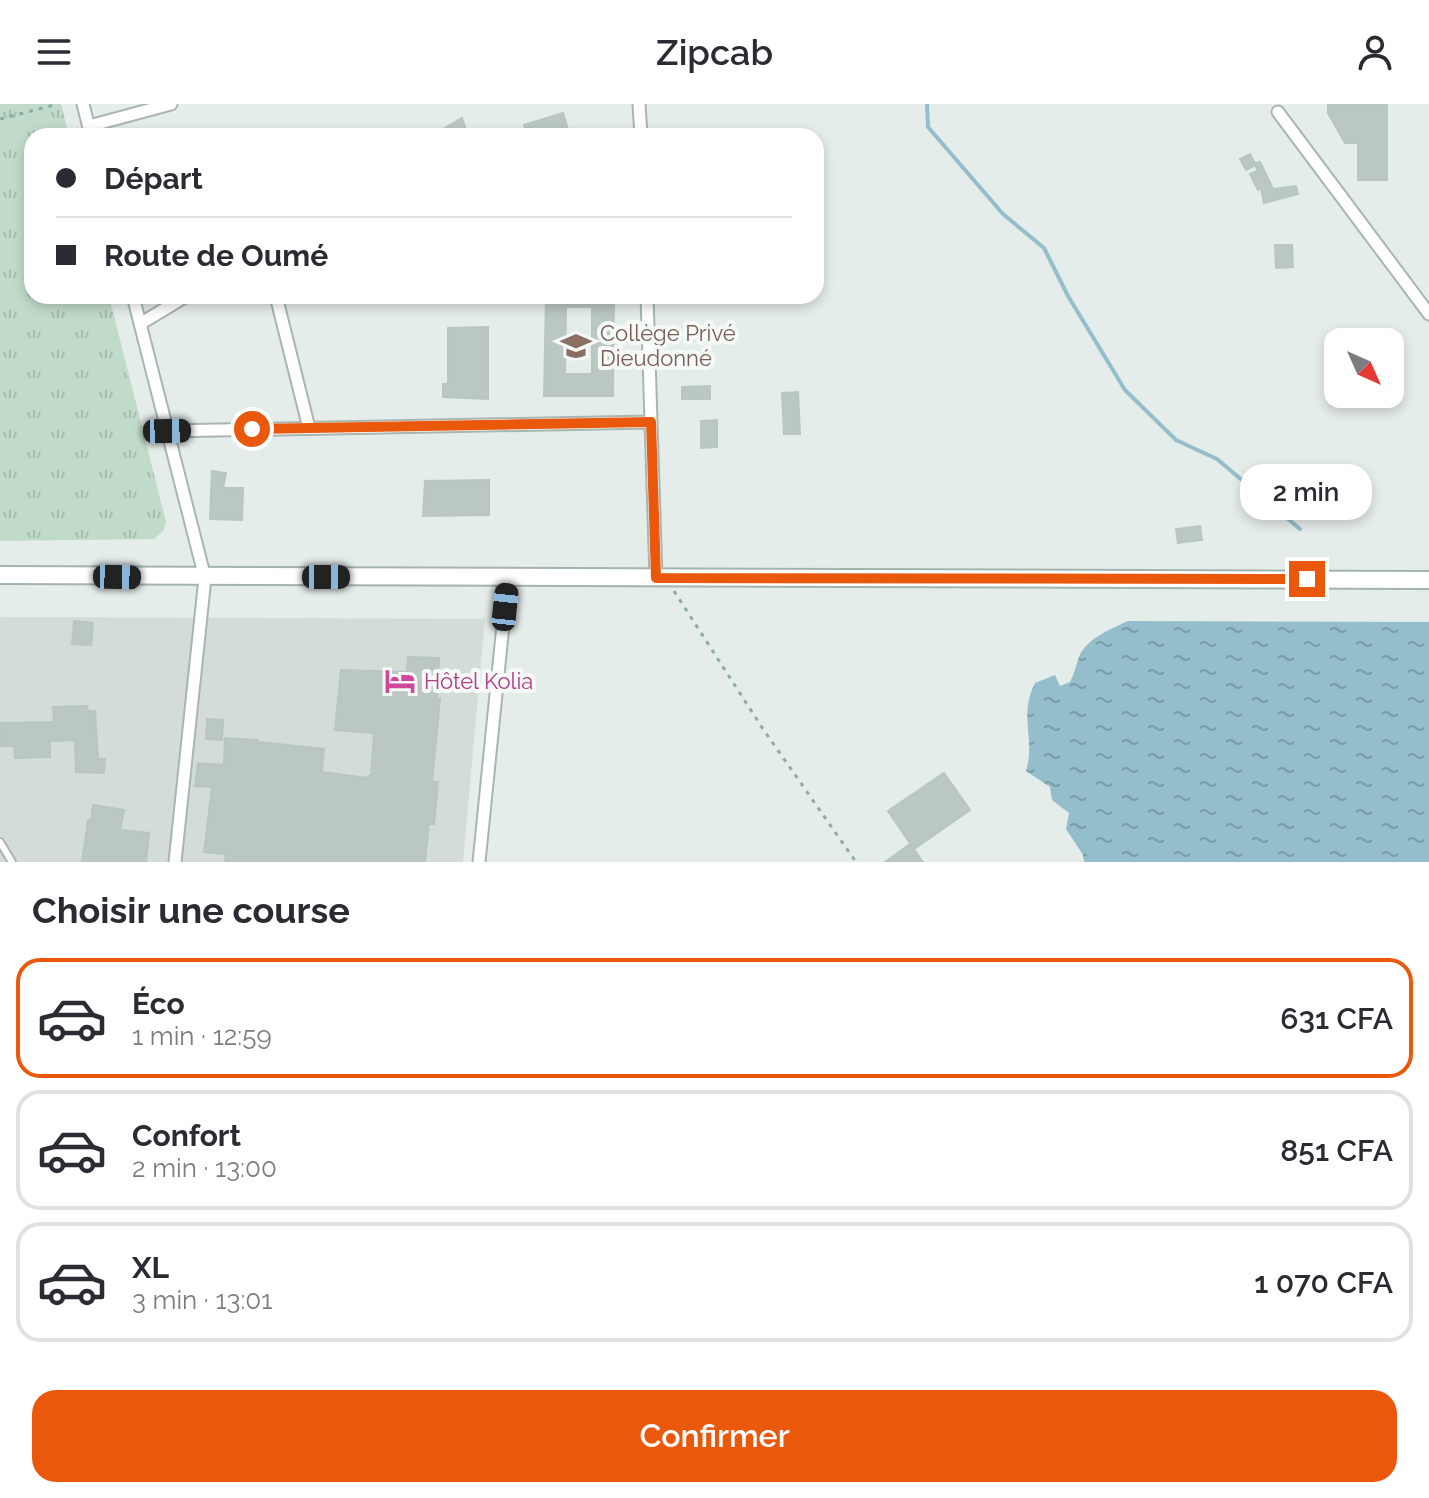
<!DOCTYPE html>
<html lang="fr">
<head>
<meta charset="utf-8">
<style>
  body { margin:0; font-family:Raleway,sans-serif; background:#f7f7f7; color:#2b2b33; height:100vh; display:flex; flex-direction:column; font-size:30px; white-space:nowrap }
  * { box-sizing:border-box; margin:0 }
  p { font-size:26px; color:#7c7c81 }
  .icon { flex:none; width:44px; height:44px; fill:none; stroke:currentColor; stroke-width:2; stroke-linecap:round; stroke-linejoin:round }
  .map { position:relative; height:758px; overflow:hidden }
  .side { display:flex; flex-direction:column; background:#fff; flex:1 }
  .side>* { flex:none }
  .top-card { position:absolute; left:24px; top:24px; width:800px; height:176px; border-radius:24px; box-shadow:0 4px 12px #0003; display:grid; align-content:center; height:176px; padding:0 32px; background:#fff }
  .needle { width:52px; rotate:135deg }
  .buttons { position:absolute; left:1324px; top:224px; display:grid; gap:16px }
  .buttons a { display:grid; place-items:center; width:80px; height:80px; border-radius:16px; background:#fff; box-shadow:0 4px 12px #0003; font-size:40px }
  .end { position:absolute; width:36px; height:36px; margin:-18px; border:10px solid #ea580c; background:#fff; box-shadow:0 0 0 4px #fff }
  .from { border-radius:50% }
  .bubble { position:absolute; height:56px; border-radius:24px; background:#fff; box-shadow:0 4px 12px #0003; font-size:26px; font-weight:600; line-height:56px; text-align:center }
  .car { position:absolute; width:24px; height:48px; margin:-24px -12px; border-radius:10px; box-shadow:0 0 6px 2px #0007; background:linear-gradient(#222 24%,#8ab4d8 0 40%,#222 0 76%,#8ab4d8 0 86%,#222 0) }
  .top-card b { display:flex; align-items:center; gap:28px; height:76px; font-size:30px }
  .top-card b+b { border-top:2px solid #e1e1e2 }
  .top-card i { width:20px; height:20px; background:#2b2b33 }
  ul { padding:0; list-style:none }
  li { display:flex; align-items:center; gap:24px; height:120px; margin:0 16px 12px; padding:0 16px; border:4px solid #e1e1e2; border-radius:24px }
  li div { flex:1 }
  li b { display:block; font-size:30px }
  li em { font-style:normal; font-weight:600 }
  li.on { border-color:#ea580c }
  li>.icon { width:72px; height:72px; stroke-width:1.5 }
  h2 { padding:0 32px; font-size:36px; line-height:96px }
  .cta { display:flex; gap:16px; margin-top:auto; padding:16px 32px }
  .cta a { flex:1; height:92px; border-radius:24px; background:#ea580c; color:#fff; font-size:32px; font-weight:600; line-height:92px; text-align:center }
  header { display:flex; justify-content:space-between; align-items:center; height:104px; padding:0 32px; background:#fff; font-size:36px; font-weight:600 }
  .map>svg:first-child { display:block }
  .built { fill:#d3dcd9 }
  .grass { fill:url(#grass-tufts) }
  .water { fill:url(#water-ripples) }
  .lines { fill:none; stroke-linecap:round; stroke-linejoin:round }
  .stream { stroke:#94becb; stroke-width:4 }
  .building { fill:#bbc7c3; stroke:#b8c6c1; stroke-width:2; fill-rule:evenodd }
  .lane-casing { stroke:#a8b5b1; stroke-width:10 }
  .street-casing { stroke:#a8b5b1; stroke-width:15 }
  .secondary-casing { stroke:#a2b4af; stroke-width:20 }
  .path { stroke:#89ada5; stroke-width:3; stroke-dasharray:4 6; stroke-linecap:butt }
  .lane { stroke:#fff; stroke-width:6 }
  .street { stroke:#fff; stroke-width:11 }
  .secondary { stroke:#fff; stroke-width:16 }
  .route { stroke:#ea580c; stroke-width:10 }
  .labels { text-anchor:middle; stroke-width:8; stroke-linejoin:round; paint-order:stroke }
  .education-label { font-size:22px; fill:#785e54; stroke:#f5f9f8; text-anchor:start }
  .hotel-label { font-size:22px; fill:#b23c85; stroke:#f5f9f8; text-anchor:start }
</style>
</head>
<body>
<header><svg class="icon" aria-label="menu" viewBox="0 0 24 24"><path d="M4 6h16M4 12h16M4 18h16"/></svg>Zipcab<svg class="icon" aria-label="person" viewBox="0 0 24 24"><circle cx="12" cy="8" r="4"/><path d="M4 21q1-7 8-7t8 7"/></svg></header>
<div class="map">
<svg width="1429" height="758" viewBox="0 0 1429 758">
  <defs>
    <pattern id="grass-tufts" width="24" height="20" patternUnits="userSpaceOnUse" patternTransform="scale(2)"><rect width="24" height="20" fill="#c1dbca"/><path d="M3 7l-1-3M5 7V3M7 7l1-3M15 17l-1-3M17 17v-4M19 17l1-3" fill="none" stroke="#a6bdae"/></pattern>
    <pattern id="water-ripples" width="26" height="14" patternUnits="userSpaceOnUse" patternTransform="scale(2)"><rect width="26" height="14" fill="#94becb"/><path d="M2 4q2-2 4 0t4 0M15 11q2-2 4 0t4 0" fill="none" stroke="#799ca6"/></pattern>
  </defs>
  <rect width="100%" height="100%" fill="#e5edea"/>
  <!-- built -->
  <path class="built" d="M0,513l485,2 -22,243h-463z"/>
  <!-- grass -->
  <path class="grass" d="M0,0h61l8,32h-37v160h77l57,226 -3,9 -9,8 -154,2z"/>
  <!-- water -->
  <path class="water" d="M1128,517l301,1v240h-345l-1,-7 -17,-26 3,-16 -17,-13 -2,-13 -24,-16c10,-32 -8,-54 9,-88l20,-8 5,11 10,-4c4,-8 6,-16 9,-25 8,-19 32,-28 49,-36z"/>
  <g class="lines">
    <!-- stream -->
    <path class="stream" d="M927,0l1,23 75,87 41,34 24,48 57,94 51,50 41,19 83,70"/>
  </g>
  <!-- building -->
  <path class="building" d="M1328,0h59v76h-29v-37h-13l-17,-30z
    M563,9l7,23h-43l-3,-11z
    M462,14l6,18h-37z
    M1250,50l6,11 -10,5 -6,-11z
    M1260,58l13,27 23,-3 2,8 -34,9 -3,-15 -3,2 -8,-16 7,-3 -1,-8z
    M1275,141h17l1,22 -17,1z
    M546,192h68l-1,100h-69zM566,203h26v67h-27z
    M488,223v72l-45,-2v-13h5v-56z
    M710,282v13h-28v-12z
    M798,288l2,42h-16l-2,-41z
    M717,316v27l-16,1v-27z
    M212,367l14,2 -3,15h20l-1,32 -32,-1z
    M489,376v35l-66,1 2,-35z
    M1200,422l2,14 -24,3 -2,-14z
    M74,517l19,2 -2,22 -19,-1z
    M408,553l31,1 -2,41h3l-8,83h6l-4,42h-5l-4,38h-200l1,-8 -22,-2 8,-65 -17,-1 3,-23 26,2 1,-27 33,2v2l66,7 -2,23 45,6 1,-2h3l3,-43 -39,-3 6,-60 66,2z
    M87,602l1,5h7l3,48h7l-1,14 -28,-1 -1,-32 -25,1v16l-35,1 -1,-12h-14v-23l54,-1 -1,-15z
    M207,615l16,1 -1,20 -16,-1z
    M944,669l26,37 -56,39 -26,-38z
    M93,701l31,5 -4,20 29,3 -3,29h-64l6,-42h3z
    M910,740l13,18h-38z"/>
  <g class="lines">
    <!-- lane casing -->
    <g class="lane-casing">
      <path id="lane" d="M0,738l12,20"/>
    </g>
    <!-- street casing -->
    <g class="street-casing">
      <path id="street" d="M83,0l8,32
        M639,0l2,32
        M1278,8l151,202
        M89,22l82,-22
        M133,192l72,282 -30,284
        M276,192l33,132
        M647,192l9,282
        M140,220l46,-28
        M167,327l484,-9
        M479,758l29,-286"/>
    </g>
    <!-- secondary casing -->
    <g class="secondary-casing">
      <path id="secondary" d="M0,471l1429,5"/>
    </g>
    <!-- path -->
    <path class="path" d="M0,15l58,-15
      M674,487l89,138 93,133"/>
    <!-- lane -->
    <use href="#lane" class="lane"/>
    <!-- street -->
    <use href="#street" class="street"/>
    <!-- secondary -->
    <use href="#secondary" class="secondary"/>
  </g>
  <g class="lines">
    <!-- route -->
    <path class="route" d="M252,325l399,-7 5,156 651,1"/>
  </g>
  <!-- icons -->
  <defs>
    <g id="school-bare" transform="scale(2.4)"><path d="M0-5L7-2L0 1L-7-2ZM-4 1L0 2.5L4 1V4Q0 6-4 4Z" fill="#8d6e63" stroke="#f5f9f8" stroke-width="2.5" paint-order="stroke"/></g>
    <g id="hotel-bare" transform="scale(2.4)"><path d="M-6-4.5h1.5V1H6V5H4.5V3h-9V5H-6ZM-4 0a1.8 1.8 0 1 1 3.6 0ZM.5 0V-2.5h3Q6-2.5 6 0Z" fill="#d1479c" stroke="#f5f9f8" stroke-width="2.5" paint-order="stroke"/></g>
  </defs>
  <g fill-rule="evenodd">
    <use href="#school-bare" x="576" y="242"/>
    <use href="#hotel-bare" x="400" y="577"/>
  </g>
  <g class="labels">
    <!-- education labels -->
    <g class="education-label">
      <text x="600" y="237">Collège Privé<tspan x="600" dy="25">Dieudonné</tspan></text>
    </g>
    <!-- hotel labels -->
    <g class="hotel-label">
      <text x="424" y="585">Hôtel Kolia</text>
    </g>
  </g>
</svg>
<div class="buttons">
<a><svg class="needle" viewBox="-14 -14 28 28"><path d="M0-13l5 13h-10z" fill="#e53935"/><path d="M0 13l5-13h-10z" fill="#7c7c81"/></svg></a>
</div>
<i class="end from" style="left:252px;top:325px"></i>
<i class="end" style="left:1307px;top:475px"></i>
<div class="bubble" style="left:1240px;top:360px;width:132px">2 min</div>
<i class="car" style="left:167px;top:327px;rotate:89deg"></i>
<i class="car" style="left:117px;top:473px;rotate:91deg"></i>
<i class="car" style="left:326px;top:473px;rotate:90deg"></i>
<i class="car" style="left:505px;top:503px;rotate:6deg"></i>
<div class="top-card">
<b><i class="from"></i>Départ</b>
<b><i></i>Route de Oumé</b>
</div>
</div>
<section class="side">
<h2>Choisir une course</h2>
<ul>
<li class="on"><svg class="icon" aria-label="car" viewBox="0 0 24 24"><path d="M5 17H2v-5l4-1 3-4h7l3 4 3 1v5h-3M9 17h6M6 11h13"/><circle cx="7" cy="17" r="2"/><circle cx="17" cy="17" r="2"/></svg><div><b>Éco</b><p>1 min · 12:59</p></div><em>631 CFA</em></li>
<li><svg class="icon" aria-label="car" viewBox="0 0 24 24"><path d="M5 17H2v-5l4-1 3-4h7l3 4 3 1v5h-3M9 17h6M6 11h13"/><circle cx="7" cy="17" r="2"/><circle cx="17" cy="17" r="2"/></svg><div><b>Confort</b><p>2 min · 13:00</p></div><em>851 CFA</em></li>
<li><svg class="icon" aria-label="car" viewBox="0 0 24 24"><path d="M5 17H2v-5l4-1 3-4h7l3 4 3 1v5h-3M9 17h6M6 11h13"/><circle cx="7" cy="17" r="2"/><circle cx="17" cy="17" r="2"/></svg><div><b>XL</b><p>3 min · 13:01</p></div><em>1 070 CFA</em></li>
</ul>
<div class="cta"><a>Confirmer</a></div>
</section>
</body>
</html>
